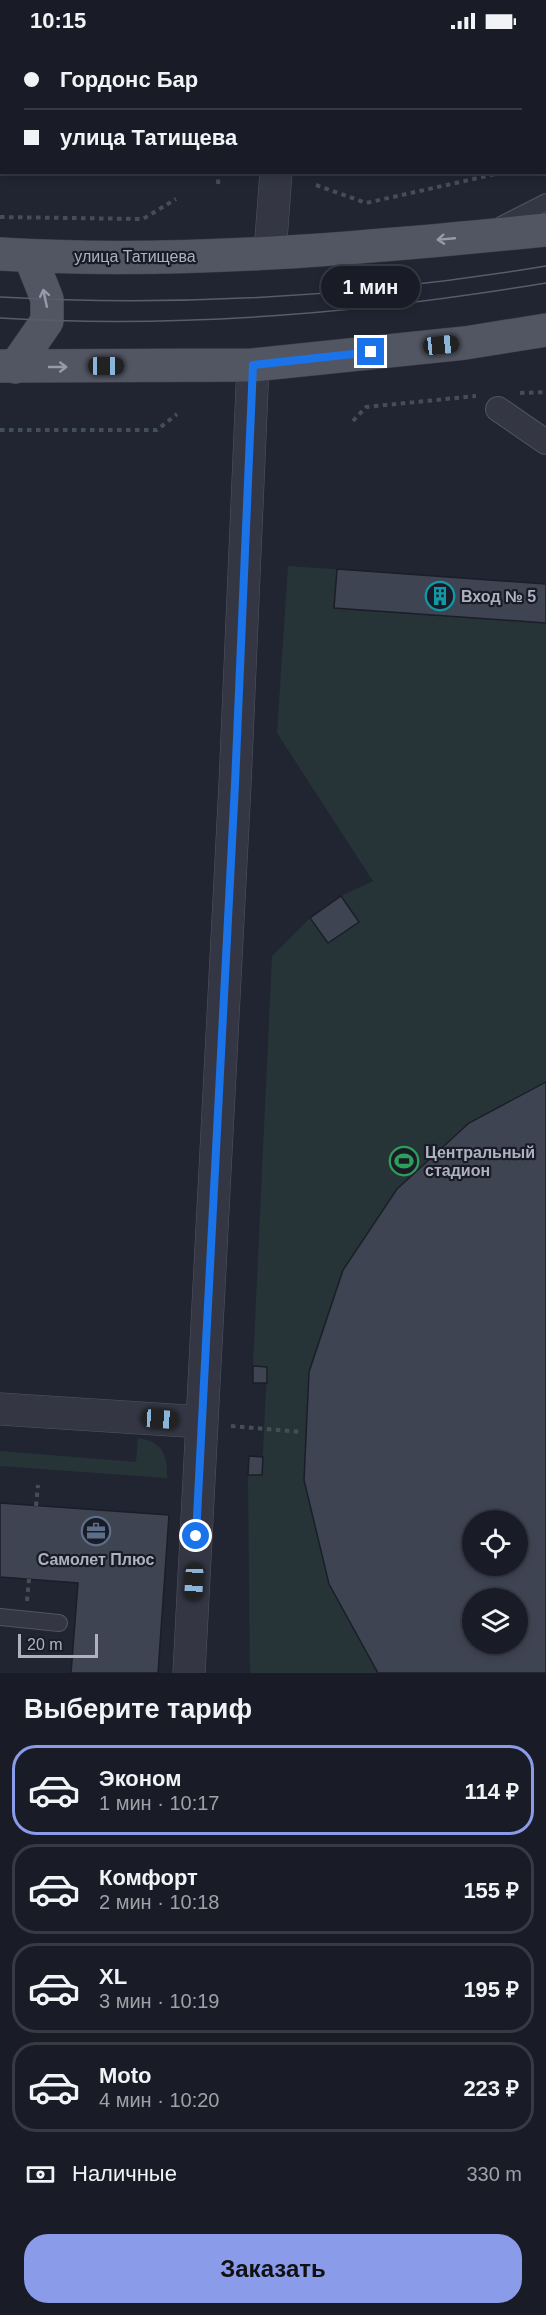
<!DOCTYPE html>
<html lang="ru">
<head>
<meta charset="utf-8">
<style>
  body { margin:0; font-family:Helvetica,sans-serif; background:#262932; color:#f1f3f6; height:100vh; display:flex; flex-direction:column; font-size:22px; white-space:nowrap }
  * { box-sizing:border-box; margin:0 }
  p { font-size:20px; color:#9fa1a7 }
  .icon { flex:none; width:33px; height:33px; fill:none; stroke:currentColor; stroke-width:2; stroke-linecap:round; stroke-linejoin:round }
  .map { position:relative; height:1631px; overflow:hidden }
  .drawer { display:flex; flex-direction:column; background:#191c26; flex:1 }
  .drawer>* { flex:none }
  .top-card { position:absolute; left:0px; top:0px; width:546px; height:132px; box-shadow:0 3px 9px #0003,0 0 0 2px #373a43; display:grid; align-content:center; height:132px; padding:0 24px; background:#191c26 }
  .fabs { position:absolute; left:462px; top:1468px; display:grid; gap:12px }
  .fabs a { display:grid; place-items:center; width:66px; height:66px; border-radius:50%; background:#191c26; box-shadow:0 3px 9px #0003,0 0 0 2px #373a43; font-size:30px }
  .scale { position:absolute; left:18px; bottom:15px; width:80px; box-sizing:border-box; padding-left:6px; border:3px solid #aeb1c0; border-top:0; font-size:16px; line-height:21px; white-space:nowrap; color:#aeb1c0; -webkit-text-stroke:4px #191c27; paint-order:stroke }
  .end { position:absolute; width:27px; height:27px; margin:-14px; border:8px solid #1a73e8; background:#fff; box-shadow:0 0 0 3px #fff }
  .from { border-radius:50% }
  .bubble { position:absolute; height:42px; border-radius:21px; background:#191c26; box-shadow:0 3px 9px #0003,0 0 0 2px #373a43; font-size:20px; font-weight:700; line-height:42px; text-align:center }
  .car { position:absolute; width:18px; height:36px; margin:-18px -9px; border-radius:8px; box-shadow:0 0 4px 2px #0007; background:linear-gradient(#222 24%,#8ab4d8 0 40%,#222 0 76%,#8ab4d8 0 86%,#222 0) }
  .top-card b { display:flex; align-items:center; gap:21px; height:57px; font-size:22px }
  .top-card b+b { border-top:2px solid #373a43 }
  .top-card i { width:15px; height:15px; background:#f1f3f6 }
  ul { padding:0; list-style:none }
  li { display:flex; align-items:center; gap:18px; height:90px; margin:0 12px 9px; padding:0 12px; border:3px solid #373a43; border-radius:24px }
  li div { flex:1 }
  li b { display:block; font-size:22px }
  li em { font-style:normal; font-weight:700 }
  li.on { border-color:#899be9 }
  li>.icon { width:54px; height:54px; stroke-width:1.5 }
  h2 { padding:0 24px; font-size:27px; line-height:72px }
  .pay { display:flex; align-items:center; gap:15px; height:66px; padding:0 24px; font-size:22px }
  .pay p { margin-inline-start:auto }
  .button { display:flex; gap:12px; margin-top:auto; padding:12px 24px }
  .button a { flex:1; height:69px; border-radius:24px; background:#899be9; color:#111; font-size:24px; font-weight:700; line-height:69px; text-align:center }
  .status { display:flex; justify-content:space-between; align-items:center; height:42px; padding:0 30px; background:#191c26; direction:ltr }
  .status svg { height:16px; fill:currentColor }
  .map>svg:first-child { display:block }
  .green { fill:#273437; fill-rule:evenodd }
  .building { fill:#3f4453; stroke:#1b1e29; stroke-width:1.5; fill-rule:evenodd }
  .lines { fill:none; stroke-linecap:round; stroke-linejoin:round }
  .service-casing { stroke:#515461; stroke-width:18 }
  .pedestrian-casing { stroke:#515461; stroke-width:26 }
  .minor-casing { stroke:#515461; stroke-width:33 }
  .primary-casing { stroke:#3d404c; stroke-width:34 }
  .path { stroke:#444f55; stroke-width:4; stroke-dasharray:4.5 4.5; stroke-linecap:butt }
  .service { stroke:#343743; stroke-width:16 }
  .pedestrian { stroke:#343743; stroke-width:24 }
  .minor { stroke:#343743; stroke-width:32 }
  .primary { stroke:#525663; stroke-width:33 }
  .tram { stroke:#585c6c; stroke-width:1.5 }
  .oneway { stroke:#979aa9 }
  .route { stroke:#1a73e8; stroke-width:8 }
  .labels { text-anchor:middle; stroke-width:4.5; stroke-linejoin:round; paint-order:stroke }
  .street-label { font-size:16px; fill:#aeb1c0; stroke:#191c27 }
  .poi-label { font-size:16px; font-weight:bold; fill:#aeb1c0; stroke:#191c27; text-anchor:start }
</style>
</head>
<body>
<div class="status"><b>10:15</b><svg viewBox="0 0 49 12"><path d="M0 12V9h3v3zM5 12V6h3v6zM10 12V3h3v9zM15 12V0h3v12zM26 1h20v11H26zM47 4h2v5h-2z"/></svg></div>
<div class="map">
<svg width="546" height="1631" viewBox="0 0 546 1631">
  <rect width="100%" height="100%" fill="#212532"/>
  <!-- green -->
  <path class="green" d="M308,0h224l5,1h-229z
    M288,524l258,18v1089h-296l-2,-198h14l5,-108 -14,-1 19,-410 38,-38 31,-22 32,-15 -96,-148zM472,1479h46v45h-46zM472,1557h46v45h-46z
    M138,1396c26,4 29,17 29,40l-167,-12v-15l136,11z"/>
  <!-- building -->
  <path class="building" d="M135,0h52l-52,2z
    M0,25h2v62h-2z
    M337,527l209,15v39l-212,-15z
    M341,854l18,26 -31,21 -18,-25z
    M546,1040v591h-168l-49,-89 -25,-104 5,-108 34,-102 54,-81 72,-66zM472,1479h46v45h-46zM472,1557h46v45h-46z
    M253,1324l14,1v16h-14z
    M249,1414l14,1 -1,18h-14z
    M0,1461l169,12 -11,158h-87l7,-90 -78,-6z"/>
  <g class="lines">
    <!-- service casing -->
    <g class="service-casing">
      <path id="service" d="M87,2v-2
        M0,19h2
        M499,184l47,-24
        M0,1575l59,6"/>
    </g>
    <!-- pedestrian casing -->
    <g class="pedestrian-casing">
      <path id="pedestrian" d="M498,367l48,33"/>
    </g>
    <!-- minor casing -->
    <g class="minor-casing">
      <path id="minor" d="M283,2v-2
        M270,211l6,-81
        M0,1367l202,13
        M189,1631l46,-889 18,-419"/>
    </g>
    <!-- primary casing -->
    <g class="primary-casing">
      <path id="primary" d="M0,212c182,11 365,-6 546,-24
        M0,324l253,-1 212,-22 81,-13
        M15,325l32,-46v-22l-17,-43"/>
    </g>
    <!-- path -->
    <path class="path" d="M226,2v-2
      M239,2l2,-2
      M544,122h2
      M218,142l1,-12
      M316,143l50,18 139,-31
      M0,175l143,2 33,-20
      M520,351l26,-1
      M353,379l13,-14 110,-11
      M0,388h157l20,-16
      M231,1384l71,6
      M36,1464l2,-21
      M27,1559l2,-22"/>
    <!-- service -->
    <use href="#service" class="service"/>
    <!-- pedestrian -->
    <use href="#pedestrian" class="pedestrian"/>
    <!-- minor -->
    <use href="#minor" class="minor"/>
    <!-- primary -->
    <use href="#primary" class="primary"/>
    <!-- tram -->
    <path class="tram" d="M0,255c182,10 366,-1 546,-31
      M0,276c183,11 366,-5 546,-35"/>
  </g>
  <!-- one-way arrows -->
  <defs><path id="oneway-shaft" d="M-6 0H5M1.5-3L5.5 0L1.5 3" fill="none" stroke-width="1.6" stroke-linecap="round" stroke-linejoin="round" transform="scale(1.5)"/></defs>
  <g class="oneway">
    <use href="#oneway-shaft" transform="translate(446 197) rotate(175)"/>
    <use href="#oneway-shaft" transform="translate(45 256) rotate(-102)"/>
    <use href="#oneway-shaft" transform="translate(58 325)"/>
  </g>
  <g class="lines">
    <!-- route -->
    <path class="route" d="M196,1494l39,-752 18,-419 118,-13"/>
  </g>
  <!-- icons -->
  <defs>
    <g id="building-ring" transform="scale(1.5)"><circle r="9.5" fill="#191c27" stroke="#0f9aa8" stroke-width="1.5"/><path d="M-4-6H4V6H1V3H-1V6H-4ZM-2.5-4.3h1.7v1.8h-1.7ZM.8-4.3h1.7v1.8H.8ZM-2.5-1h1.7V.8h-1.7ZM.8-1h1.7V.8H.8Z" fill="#0f9aa8"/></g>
    <g id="stadium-ring" transform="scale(1.5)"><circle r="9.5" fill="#191c27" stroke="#2e9e5b" stroke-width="1.5"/><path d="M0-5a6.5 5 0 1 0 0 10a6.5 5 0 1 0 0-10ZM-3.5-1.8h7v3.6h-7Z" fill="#2e9e5b"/></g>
    <g id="office-ring" transform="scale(1.5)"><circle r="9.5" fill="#191c27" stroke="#5c6f8a" stroke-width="1.5"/><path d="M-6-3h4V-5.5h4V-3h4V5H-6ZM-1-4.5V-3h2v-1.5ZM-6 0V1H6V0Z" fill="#5c6f8a"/></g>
  </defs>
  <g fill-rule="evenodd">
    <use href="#building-ring" x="440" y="554"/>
    <use href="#stadium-ring" x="404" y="1119"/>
    <use href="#office-ring" x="96" y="1489"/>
  </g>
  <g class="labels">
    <!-- street labels -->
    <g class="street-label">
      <text x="135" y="220">улица Татищева</text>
    </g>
    <!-- poi labels -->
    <g class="poi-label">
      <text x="461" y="560">Вход № 5</text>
      <text x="425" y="1116">Центральный<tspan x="425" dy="18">стадион</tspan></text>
      <text x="96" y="1523" text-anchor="middle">Самолет Плюс</text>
    </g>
  </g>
</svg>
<div class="fabs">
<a><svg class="icon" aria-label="locate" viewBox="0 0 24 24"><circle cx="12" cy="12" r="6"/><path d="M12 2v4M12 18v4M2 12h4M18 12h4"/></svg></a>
<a><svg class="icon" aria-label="layers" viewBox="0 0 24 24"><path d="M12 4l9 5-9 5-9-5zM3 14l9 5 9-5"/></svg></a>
</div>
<div class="scale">20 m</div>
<i class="end from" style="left:196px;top:1494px"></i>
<i class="end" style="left:371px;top:310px"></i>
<div class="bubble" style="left:321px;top:224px;width:99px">1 мин</div>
<i class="car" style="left:441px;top:303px;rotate:84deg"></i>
<i class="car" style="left:106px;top:324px;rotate:90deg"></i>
<i class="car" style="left:160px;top:1377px;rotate:94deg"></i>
<i class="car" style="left:194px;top:1540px;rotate:183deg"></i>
<div class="top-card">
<b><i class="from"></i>Гордонc Бар</b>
<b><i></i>улица Татищева</b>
</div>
</div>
<section class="drawer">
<h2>Выберите тариф</h2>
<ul>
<li class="on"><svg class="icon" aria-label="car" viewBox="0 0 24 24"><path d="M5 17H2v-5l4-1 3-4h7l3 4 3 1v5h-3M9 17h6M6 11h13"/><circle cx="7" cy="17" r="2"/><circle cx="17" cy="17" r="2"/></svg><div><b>Эконом</b><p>1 мин · 10:17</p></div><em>114 ₽</em></li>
<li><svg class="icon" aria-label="car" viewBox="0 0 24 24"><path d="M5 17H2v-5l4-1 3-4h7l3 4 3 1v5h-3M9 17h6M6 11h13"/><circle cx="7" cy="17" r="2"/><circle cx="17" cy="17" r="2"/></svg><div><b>Комфорт</b><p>2 мин · 10:18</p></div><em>155 ₽</em></li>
<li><svg class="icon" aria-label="car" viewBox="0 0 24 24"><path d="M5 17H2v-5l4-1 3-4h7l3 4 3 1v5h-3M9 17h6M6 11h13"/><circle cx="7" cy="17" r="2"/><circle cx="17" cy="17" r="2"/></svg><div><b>XL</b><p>3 мин · 10:19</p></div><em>195 ₽</em></li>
<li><svg class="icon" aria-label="car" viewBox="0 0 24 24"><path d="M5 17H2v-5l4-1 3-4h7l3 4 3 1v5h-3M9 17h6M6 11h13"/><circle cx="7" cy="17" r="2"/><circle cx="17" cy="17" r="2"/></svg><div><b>Moto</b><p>4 мин · 10:20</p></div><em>223 ₽</em></li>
</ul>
<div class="pay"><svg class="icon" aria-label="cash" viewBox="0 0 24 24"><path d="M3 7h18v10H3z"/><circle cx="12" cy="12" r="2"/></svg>Наличные<p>330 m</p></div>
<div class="button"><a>Заказать</a></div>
</section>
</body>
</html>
